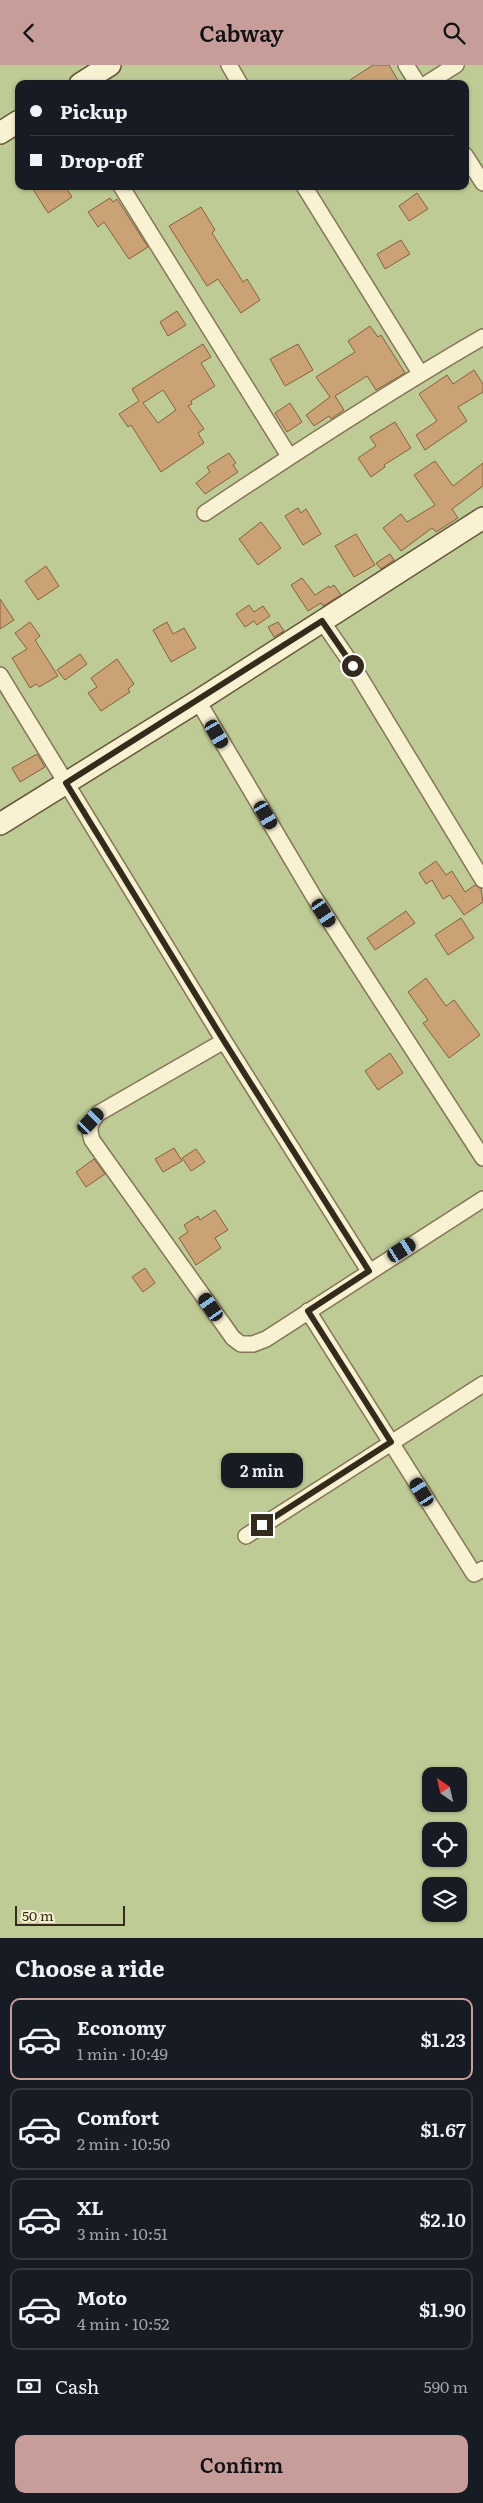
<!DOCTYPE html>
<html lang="en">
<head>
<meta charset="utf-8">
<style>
  body { margin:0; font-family:Literata,serif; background:#242831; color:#f1f3f6; height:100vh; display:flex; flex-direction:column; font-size:19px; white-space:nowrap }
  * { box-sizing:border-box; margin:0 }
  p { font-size:16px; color:#9ea1a6 }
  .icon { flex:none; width:28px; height:28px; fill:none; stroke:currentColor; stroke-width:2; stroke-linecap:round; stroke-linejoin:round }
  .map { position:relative; height:1873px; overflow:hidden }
  .side { display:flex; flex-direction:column; background:#171b24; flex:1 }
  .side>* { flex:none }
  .top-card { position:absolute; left:15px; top:15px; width:454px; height:110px; border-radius:10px; box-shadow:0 1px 4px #0004; display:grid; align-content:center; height:110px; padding:0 15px; background:#171b24 }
  .needle { width:32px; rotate:326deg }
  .controls { position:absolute; left:422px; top:1702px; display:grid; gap:10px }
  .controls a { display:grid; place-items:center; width:45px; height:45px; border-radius:10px; background:#171b24; box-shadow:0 1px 4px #0004; font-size:25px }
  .scale { position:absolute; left:15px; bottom:12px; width:110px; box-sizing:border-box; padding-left:5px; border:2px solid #352b1c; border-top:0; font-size:14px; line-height:18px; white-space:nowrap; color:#352b1c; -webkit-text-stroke:4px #f5eecf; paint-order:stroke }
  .end { position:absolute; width:22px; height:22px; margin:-11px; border:6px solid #352b1c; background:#fff; box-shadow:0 0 0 2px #fff }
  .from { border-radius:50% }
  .bubble { position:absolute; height:35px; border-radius:10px; background:#171b24; box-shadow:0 1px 4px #0004; font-size:16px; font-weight:600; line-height:35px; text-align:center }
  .car { position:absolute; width:15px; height:30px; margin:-15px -8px; border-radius:6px; box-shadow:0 0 4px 1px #0007; background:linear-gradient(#222 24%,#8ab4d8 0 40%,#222 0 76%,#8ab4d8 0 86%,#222 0) }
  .top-card b { display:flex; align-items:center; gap:18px; height:48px; font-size:19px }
  .top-card b+b { border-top:1px solid #363941 }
  .top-card i { width:12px; height:12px; background:#f1f3f6 }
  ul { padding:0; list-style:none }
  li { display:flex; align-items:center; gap:15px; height:82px; margin:0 10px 8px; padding:0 5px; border:2px solid #363941; border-radius:10px }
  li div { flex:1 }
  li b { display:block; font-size:19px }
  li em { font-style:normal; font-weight:600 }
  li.on { border-color:#c79d9a }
  li>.icon { width:45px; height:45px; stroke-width:1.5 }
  h2 { padding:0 15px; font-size:22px; line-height:60px }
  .pay { display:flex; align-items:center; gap:12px; height:55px; padding:0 15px; font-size:19px }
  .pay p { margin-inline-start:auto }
  .cta { display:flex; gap:10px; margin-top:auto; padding:10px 15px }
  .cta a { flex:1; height:58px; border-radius:10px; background:#c79d9a; color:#111; font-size:20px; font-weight:600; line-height:58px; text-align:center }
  header { display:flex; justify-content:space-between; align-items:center; height:65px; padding:0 15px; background:#c79d9a; color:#111; font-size:22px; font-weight:600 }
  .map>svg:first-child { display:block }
  .green { fill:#bfcb94; fill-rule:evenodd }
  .building { fill:#cba276; stroke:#85613e; fill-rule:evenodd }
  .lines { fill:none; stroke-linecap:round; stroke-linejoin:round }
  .street-casing { stroke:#867558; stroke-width:18 }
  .secondary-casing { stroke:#67563b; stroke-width:24 }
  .street { stroke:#f8f1d2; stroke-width:15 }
  .secondary { stroke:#f8f1d2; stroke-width:21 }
  .route { stroke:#352b1c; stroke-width:6 }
</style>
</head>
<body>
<header><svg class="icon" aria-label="back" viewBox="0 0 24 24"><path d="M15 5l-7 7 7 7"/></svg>Cabway<svg class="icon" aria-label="search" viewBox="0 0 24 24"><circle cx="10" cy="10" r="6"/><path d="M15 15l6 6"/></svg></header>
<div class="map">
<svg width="483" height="1873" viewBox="0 0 483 1873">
  <rect width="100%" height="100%" fill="#ede4c0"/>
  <!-- green -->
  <path class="green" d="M0,0h483v1873h-483zM19,19h446v102h-446zM431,1711h28v28h-28zM431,1766h28v28h-28zM431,1821h28v28h-28z"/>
  <!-- building -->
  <path class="building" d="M373,0h16l11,19h-56z
    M31,121h34l7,11 -24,16z
    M417,128l11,16 -19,12 -10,-15z
    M110,133l3,4 4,-3 31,48 -19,12 -25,-37 -6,5 -10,-15z
    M201,142l14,23 -3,3 31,49 4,-3 13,21 -19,13 -23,-34 -11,7 -38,-60z
    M401,175l9,14 -25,15 -8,-15z
    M177,246l9,14 -18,11 -8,-14z
    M370,261l8,11 3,-2 24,38 -29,17 -9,-14 -32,20 9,14 -13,9 -2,-3 -15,10 -8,-11 24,-18 -14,-20 39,-25 -7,-11z
    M203,279l8,13 -10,6 14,23 -24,15 1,3 -4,2 16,23 -6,4 6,10 -43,29 -30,-47 -3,2 -9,-13 20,-13 -7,-12zM163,325l13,20 -18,13 -15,-20z
    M298,279l15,26 -28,16 -15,-27z
    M474,305l9,14v8l-25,15 9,14 -42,29 -9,-15 21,-14 -18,-27 28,-19 6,9z
    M290,338l12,19 -15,10 -12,-19z
    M395,357l16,26 -27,17 1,2 -14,10 -13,-19 18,-12 -6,-9z
    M229,388l7,10 -3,2 5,7 -33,22 -9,-11 14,-11 -3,-5z
    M435,396l18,25 30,-23v23l-31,23 6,9 -22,14 -4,-4 -31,23 -18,-23 18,-14 6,8 28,-17 -21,-30z
    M298,443l3,5 5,-4 15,25 -18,11 -18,-29z
    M261,457l20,26 -23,17 -19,-26z
    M356,469l19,31 -21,12 -19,-31z
    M390,489l4,6 -13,9 -5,-6z
    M46,501l13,20 -21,14 -13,-19z
    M302,513l13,17 14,-9 1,2 4,-3 7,10 -18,11 -2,-3 -13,8 -17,-26z
    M0,534l14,21 -14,9z
    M249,540l5,7 9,-6 7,10 -13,9 -3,-4 -9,6 -9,-13z
    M30,557l10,14 -5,4 23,36 -19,11 -3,-3 -6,4 -18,-30 15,-9 -12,-16z
    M167,557l6,12 11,-6 12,20 -25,14 -18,-32z
    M278,557l6,9 -10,6 -6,-10z
    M80,589l7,10 -22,16 -8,-10z
    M117,594l17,25 -6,5 2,3 -29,19 -13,-18 9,-6 -6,-9z
    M37,689l8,13 -25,15 -8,-14z
    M436,796l10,14 6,-4 13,21 10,-7 6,4 2,13 -19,13 -14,-20 -7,4 -11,-19 -6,4 -7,-11z
    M406,846l9,12 -40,27 -8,-12z
    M461,853l13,20 -26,17 -13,-20z
    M426,913l20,28 8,-6 26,35 -31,23 -26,-35 5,-3 -20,-28z
    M390,988l13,20 -25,17 -13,-19z
    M174,1083l8,13 -19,11 -8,-13z
    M196,1084l9,13 -14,9 -9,-13z
    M94,1094l11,15 -19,13 -10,-15z
    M215,1145l13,20 -13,8 6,10 -25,17 -17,-27 9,-6 -4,-7 14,-9 2,4z
    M145,1203l10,15 -12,9 -11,-15z"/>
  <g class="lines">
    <!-- street casing -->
    <g class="street-casing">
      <path id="street" d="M229,0l11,19
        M406,0l12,19
        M426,19l30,-19
        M465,90l18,28
        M121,121l168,270
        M304,121l116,187
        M205,448c91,-61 183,-121 278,-176
        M322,556l31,45 130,214
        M0,610l224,366 145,230
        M198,636l116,196 169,261
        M224,976l-125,72c-9,9 -11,15 -7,27l141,198 8,6h12l13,-5 217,-140
        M308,1246l166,263 9,-5
        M246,1471l237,-152"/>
    </g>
    <!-- secondary casing -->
    <g class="secondary-casing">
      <path id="secondary" d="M80,19l30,-19
        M0,68l19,-12
        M0,759l198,-123 285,-183"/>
    </g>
    <!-- street -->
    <use href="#street" class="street"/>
    <!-- secondary -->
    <use href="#secondary" class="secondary"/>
  </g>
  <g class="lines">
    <!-- route -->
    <path class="route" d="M262,1460l129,-83 -83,-131 61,-40 -145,-230 -158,-258 256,-162 31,45"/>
  </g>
</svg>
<div class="controls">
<a><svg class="needle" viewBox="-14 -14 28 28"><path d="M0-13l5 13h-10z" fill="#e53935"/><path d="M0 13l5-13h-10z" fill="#9ea1a6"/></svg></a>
<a><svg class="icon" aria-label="locate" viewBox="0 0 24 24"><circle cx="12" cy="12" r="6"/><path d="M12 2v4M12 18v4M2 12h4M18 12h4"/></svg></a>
<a><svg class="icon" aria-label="layers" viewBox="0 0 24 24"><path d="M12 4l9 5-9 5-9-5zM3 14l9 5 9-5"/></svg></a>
</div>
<div class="scale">50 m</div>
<i class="end from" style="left:353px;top:601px"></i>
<i class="end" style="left:262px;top:1460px"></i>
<div class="bubble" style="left:221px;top:1388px;width:82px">2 min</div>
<i class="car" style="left:217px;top:669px;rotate:150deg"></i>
<i class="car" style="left:266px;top:750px;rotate:150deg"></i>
<i class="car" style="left:324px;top:848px;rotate:147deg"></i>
<i class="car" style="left:91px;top:1056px;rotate:44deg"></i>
<i class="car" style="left:402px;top:1185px;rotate:57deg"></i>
<i class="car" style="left:211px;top:1242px;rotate:325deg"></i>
<i class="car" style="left:422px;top:1427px;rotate:328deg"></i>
<div class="top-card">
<b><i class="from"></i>Pickup</b>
<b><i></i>Drop-off</b>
</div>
</div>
<section class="side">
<h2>Choose a ride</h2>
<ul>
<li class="on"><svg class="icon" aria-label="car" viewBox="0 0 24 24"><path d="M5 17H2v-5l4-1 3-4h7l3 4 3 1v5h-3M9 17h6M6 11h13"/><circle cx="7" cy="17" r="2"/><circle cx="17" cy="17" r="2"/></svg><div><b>Economy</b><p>1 min · 10:49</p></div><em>$1.23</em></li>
<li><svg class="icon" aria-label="car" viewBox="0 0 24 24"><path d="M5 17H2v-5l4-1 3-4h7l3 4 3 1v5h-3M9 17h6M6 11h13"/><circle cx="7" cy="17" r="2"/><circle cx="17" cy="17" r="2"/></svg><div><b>Comfort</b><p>2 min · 10:50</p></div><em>$1.67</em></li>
<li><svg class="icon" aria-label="car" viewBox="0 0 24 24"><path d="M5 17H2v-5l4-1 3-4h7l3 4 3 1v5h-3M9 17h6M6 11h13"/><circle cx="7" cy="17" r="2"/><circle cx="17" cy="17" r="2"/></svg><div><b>XL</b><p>3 min · 10:51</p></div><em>$2.10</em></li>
<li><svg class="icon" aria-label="car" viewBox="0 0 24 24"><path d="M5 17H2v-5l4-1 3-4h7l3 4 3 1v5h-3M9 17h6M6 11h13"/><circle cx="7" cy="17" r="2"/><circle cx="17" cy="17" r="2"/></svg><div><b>Moto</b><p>4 min · 10:52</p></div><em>$1.90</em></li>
</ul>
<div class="pay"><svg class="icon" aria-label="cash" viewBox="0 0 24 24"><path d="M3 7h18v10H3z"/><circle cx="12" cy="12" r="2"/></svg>Cash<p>590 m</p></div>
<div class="cta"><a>Confirm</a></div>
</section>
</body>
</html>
